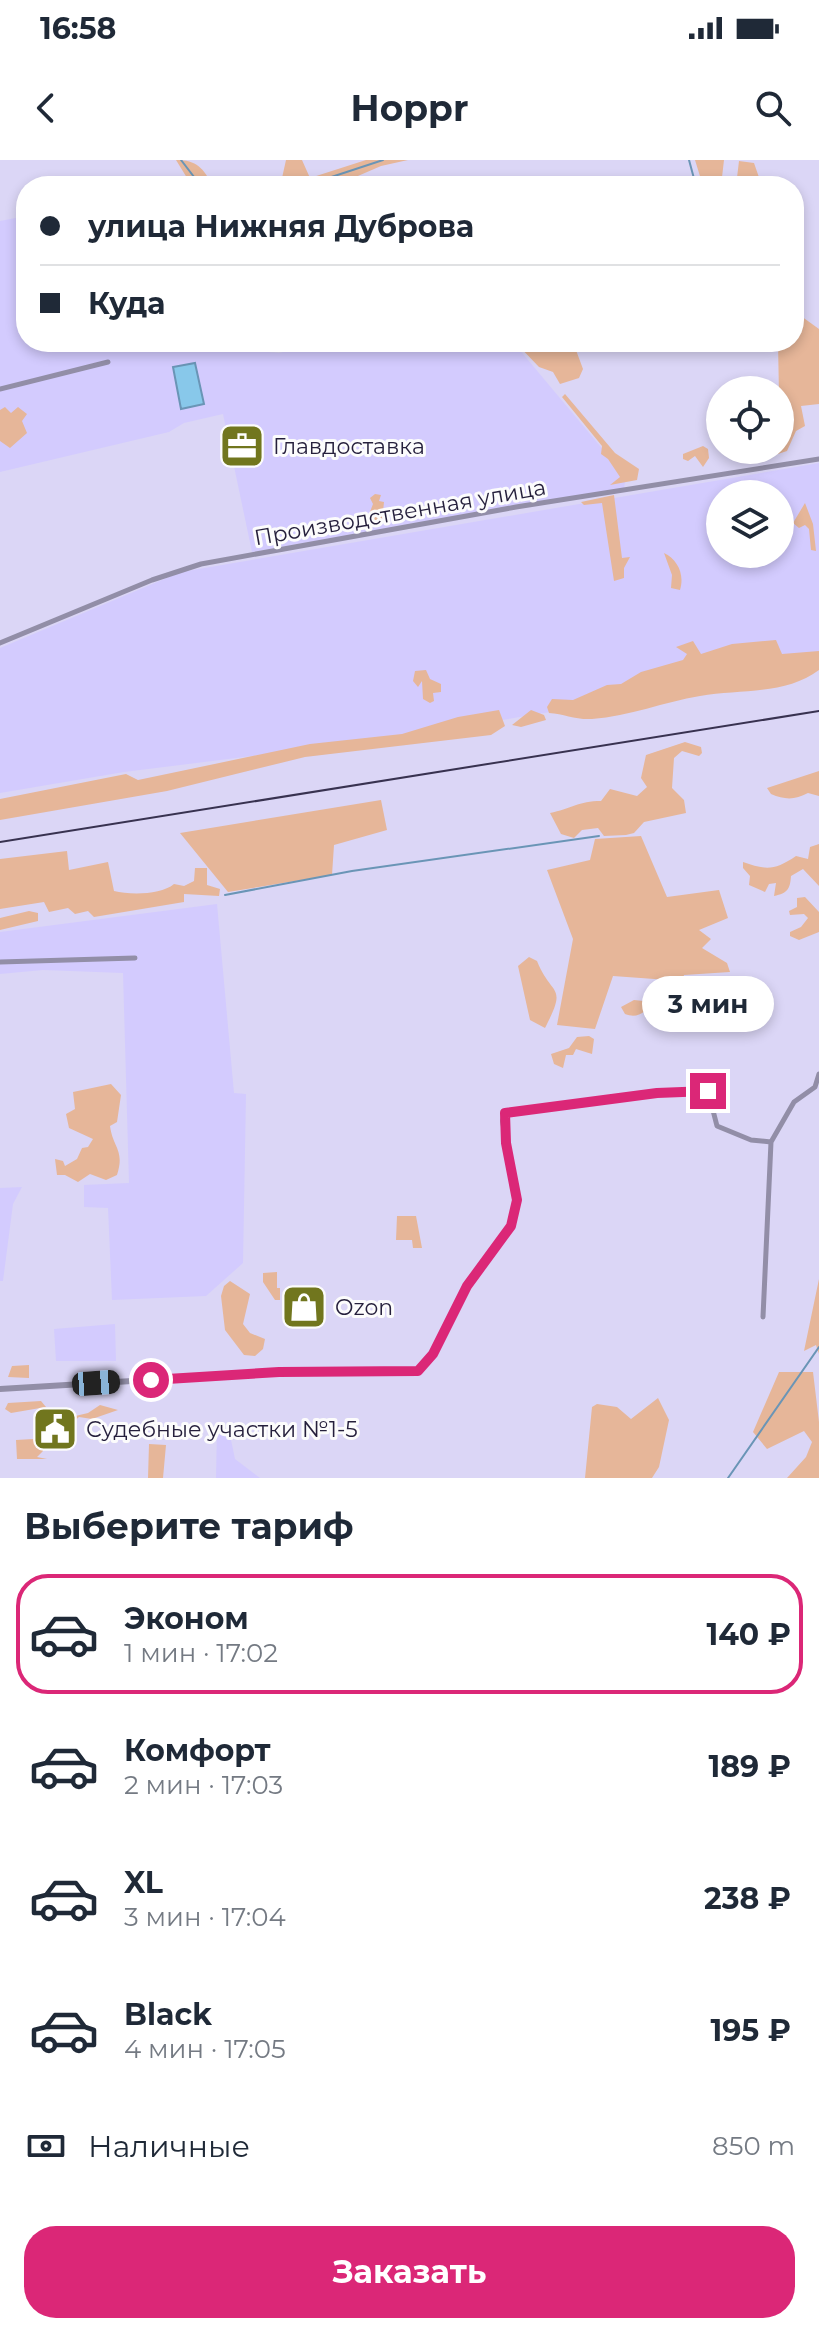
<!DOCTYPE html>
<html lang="ru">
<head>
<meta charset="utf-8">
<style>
  body { margin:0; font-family:Montserrat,sans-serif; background:#f6f6f7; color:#1f2937; height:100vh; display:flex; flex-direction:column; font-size:30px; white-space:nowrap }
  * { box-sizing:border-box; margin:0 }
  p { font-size:26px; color:#747a83 }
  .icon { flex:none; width:44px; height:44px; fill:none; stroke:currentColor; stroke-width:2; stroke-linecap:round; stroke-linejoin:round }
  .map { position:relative; height:1318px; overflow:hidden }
  .sheet { display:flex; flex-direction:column; background:#fff; flex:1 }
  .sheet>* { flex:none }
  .guide { position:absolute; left:16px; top:16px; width:788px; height:176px; border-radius:32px; box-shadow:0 4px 12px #0003; display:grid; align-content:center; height:176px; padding:0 24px; background:#fff }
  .controls { position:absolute; left:706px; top:216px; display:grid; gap:16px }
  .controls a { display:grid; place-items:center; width:88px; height:88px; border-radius:50%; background:#fff; box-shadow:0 4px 12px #0003; font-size:40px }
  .end { position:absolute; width:36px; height:36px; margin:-18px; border:10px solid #db2777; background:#fff; box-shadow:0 0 0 4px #fff }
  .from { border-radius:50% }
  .bubble { position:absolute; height:56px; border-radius:28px; background:#fff; box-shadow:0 4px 12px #0003; font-size:26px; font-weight:700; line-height:56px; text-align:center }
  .car { position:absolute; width:24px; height:48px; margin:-24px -12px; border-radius:10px; box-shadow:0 0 6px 2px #0007; background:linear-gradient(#222 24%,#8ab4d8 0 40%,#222 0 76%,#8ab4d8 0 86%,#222 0) }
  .guide b { display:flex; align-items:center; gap:28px; height:76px; font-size:30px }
  .guide b+b { border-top:2px solid #e0e1e3 }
  .guide i { width:20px; height:20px; background:#1f2937 }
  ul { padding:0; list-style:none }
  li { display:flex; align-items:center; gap:24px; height:120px; margin:0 16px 12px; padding:0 8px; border:4px solid transparent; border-radius:32px }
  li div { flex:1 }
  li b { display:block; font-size:30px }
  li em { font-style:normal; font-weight:700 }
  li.selected { border-color:#db2777 }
  li>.icon { width:72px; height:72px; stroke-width:1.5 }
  h2 { padding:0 24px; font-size:36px; line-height:96px }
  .pay { display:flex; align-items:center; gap:20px; height:88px; padding:0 24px; font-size:30px }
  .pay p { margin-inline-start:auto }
  .primary-button { display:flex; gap:16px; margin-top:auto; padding:16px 24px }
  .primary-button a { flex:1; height:92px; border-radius:32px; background:#db2777; color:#fff; font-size:32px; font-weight:700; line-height:92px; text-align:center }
  .status { display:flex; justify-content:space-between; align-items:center; height:56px; padding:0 40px; background:#fff; direction:ltr }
  .status svg { height:22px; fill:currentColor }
  header { display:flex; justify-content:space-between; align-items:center; height:104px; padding:0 24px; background:#fff; font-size:36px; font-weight:700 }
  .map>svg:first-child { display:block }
  .built { fill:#d3cbfe; fill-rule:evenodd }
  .green { fill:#e6b699 }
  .water { fill:#88c8ea; stroke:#6a95b6; stroke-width:2 }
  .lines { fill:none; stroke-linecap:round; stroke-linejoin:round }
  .stream { stroke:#6a95b6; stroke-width:2 }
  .minor { stroke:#928ea7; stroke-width:5 }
  .tertiary { stroke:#928ea7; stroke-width:6 }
  .rail { stroke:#383250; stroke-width:2 }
  .route { stroke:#db2777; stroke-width:10 }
  .labels { text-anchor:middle; stroke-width:6; stroke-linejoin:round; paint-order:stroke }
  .poi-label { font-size:22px; fill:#251f3c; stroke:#fcfcfc; text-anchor:start }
  .street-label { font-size:22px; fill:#251f3c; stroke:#fcfcfc }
</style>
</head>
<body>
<div class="status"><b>16:58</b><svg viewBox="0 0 49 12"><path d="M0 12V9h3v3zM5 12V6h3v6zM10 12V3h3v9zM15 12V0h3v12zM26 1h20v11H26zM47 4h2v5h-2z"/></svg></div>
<header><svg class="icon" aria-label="back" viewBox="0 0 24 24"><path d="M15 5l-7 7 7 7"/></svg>Hoppr<svg class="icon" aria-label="search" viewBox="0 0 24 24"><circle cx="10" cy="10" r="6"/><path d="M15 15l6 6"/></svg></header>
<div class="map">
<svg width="819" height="1318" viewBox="0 0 819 1318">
  <rect width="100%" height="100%" fill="#dbd6f6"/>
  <!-- built -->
  <path class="built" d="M26,56v126h183l1,5 69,6 42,-11h192l113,135 -2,11 -372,64 -29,-138 -39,9 -15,9 -169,40v-251z
    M819,303v204l-430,72 -265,33 -124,21v-145l181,-76zM720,334h60v60h-60z
    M217,744l17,189 12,1 -3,169 -37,33 -94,4 -4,-92 -24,-1v-22l45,-2 -6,-210 -80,-3 -43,4v-42z
    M22,1027l-9,17 -10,77h-3v-93z
    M115,1164l1,37h-60l-2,-32z
    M217,1268l13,7 5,24 25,19h-44z"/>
  <!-- green -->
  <path class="green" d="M176,0c21,0 27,8 37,26h-21z
    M286,0h16l8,18 56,-18h42l-27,6 -37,16 10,4h-88l16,-8z
    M695,0h29l-3,26h-18z
    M739,1l15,2 8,23h-26z
    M794,151l25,18v75l-18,2 4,20 -9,5 -9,20 -27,9 -3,-10h23l-2,-108h16z
    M515,182h58l10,27 -4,9 -19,6 -7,-12 -14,-5z
    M565,234l50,59 24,16 -2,11 -27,5 10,-8 -12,-18 -7,-5 1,-8 -40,-49z
    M5,247l6,6 7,-6 9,7 -5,7 5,12 -17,15 -10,-7v-31z
    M703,286l5,3 1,9 -6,9 -8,-11 -7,5 -5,-2v-5z
    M375,334l6,1 -2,6 5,1 -2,19 -4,2 -10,-6 5,-13 -3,-6z
    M614,335l8,63 8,-1 -6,11v10l-10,3 -12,-78 -18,2 -3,-3z
    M805,343l8,21 3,27 -5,-1 -2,-21 -4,-4 -6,3 -6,-5z
    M664,393c13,6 21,21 16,37l-9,-2 1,-13z
    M776,480l6,14 37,-3v19c-33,25 -79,19 -119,26 -36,6 -70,20 -108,23 -16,1 -28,-5 -43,-6l-2,-6 5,-8 21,1 34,-15 14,-1 20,-12 42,-12 4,-6 -11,-7 17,-6 8,13 31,-10z
    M426,510l4,9 11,5v8l-8,1 1,8 -4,2 -7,-4 -1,-18 -4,6 -5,-6 2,-10z
    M499,550l6,16 -14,9 -186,22 -138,34 -167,29v-21l126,-25 12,6 172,-36 92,-10 56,-17z
    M531,550l13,5 2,5 -25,7 -9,-2z
    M685,582l16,5 1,6 -3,3 -17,-5 -8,7 -2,30 12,12 2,13 -42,9 -10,11 -8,2 -22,1 -6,-8 -16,2 -8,8 -13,-4 -11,-21c20,-4 29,-12 51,-12l9,-12 27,7 10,-9 -6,-9 5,-23z
    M819,611v25l-11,-3c-13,7 -23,7 -37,1l-4,-6z
    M381,640l6,30 -53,15 -2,30 -104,17 -48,-59z
    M641,676l26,61 52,-7 9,28 -29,12 12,9 -9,9 25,15 3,9 -46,3 -2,6 -69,-5 -18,53 -38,-4 16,-86 -26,-69 43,-10 5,-21z
    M819,684v42l-16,-17 -12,7c-1,13 -3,17 -17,20l2,-13 -7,1 -4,8 -16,-7 1,-9 -7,-8v-6c23,8 31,9 53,-6l12,3 2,-12z
    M67,691l2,19 39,-8 6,29c16,4 47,4 60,-7l10,2 10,-5 1,-13h12v17l13,4 -1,7 -35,-2v8l-90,15 -6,-6 -13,3 -7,-6 -19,4 -5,-10 -44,7v-50z
    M805,737l14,15v20l-20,8 -9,-4v-4l11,-5 7,-9 -4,-4 -14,1 -1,-4 8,-4v-9z
    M29,751l9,2v8l-38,9v-12z
    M529,797l8,4c15,37 31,22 8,67l-15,-8 -12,-54z
    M732,825l7,7 -1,10 -19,-4 -10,8 -5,20 -10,-12 -9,2 -5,11 -16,-9v-16l11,-3 6,-10h12l1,15 13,-17z
    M634,840l19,2c-7,10 -15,17 -28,12l-4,-7z
    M589,876l5,3 -2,15 -16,-5 -3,6h-7l-3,13 -9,-4 -3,-10 18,-6 8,-11z
    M111,924l10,11 -4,27 -7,4c3,22 15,24 7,49l-11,5 -16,-6 -12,8 -13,-7h-8l-2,-16 8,2 2,5 12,-7 5,-11 6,-1 5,-8 -24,-11 -3,-14 9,-5 -2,-17z
    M397,1056h19l6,32h-9l-1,-8h-16z
    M277,1112v16h3v12h-5l-12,-18v-9z
    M819,1119v75l-3,-9 -12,6z
    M230,1121l20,13 -7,30 7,9 15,6 -2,10 -8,7 -11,-1 -19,-25 -4,-34 3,-10z
    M29,1205v13l-21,-1 4,-11z
    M779,1212h34l6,50v56h-32l19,-21 6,-15 -8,-11 -37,18 -14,-17z
    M658,1238l11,22 -10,47 -7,11h-67l7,-71 5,-3 20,3 14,12z
    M41,1241l5,6 -35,6 -6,-4 3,-6z
    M100,1245l18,5 -26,9 -13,-2 -8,7v-7l17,-4z
    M33,1279l9,6 1,6 -6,6 10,2h-30l-1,-19z
    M149,1284l17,1 -3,33h-15z"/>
  <!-- water -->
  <path class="water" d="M195,203l9,41 -23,5 -8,-42z"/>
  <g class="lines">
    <!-- stream -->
    <path class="stream" d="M181,0l20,26
      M689,0l7,26
      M304,26l79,-26
      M225,735l127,-24 247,-35
      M728,1318l91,-131"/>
    <!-- minor -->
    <path class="minor" d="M0,229l108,-27
      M0,483l152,-63 49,-16 315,-57 303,-48
      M0,802l135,-4
      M662,933l46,-2 9,35 34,14 20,2
      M763,1157l8,-175 23,-40 21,-15 4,-13"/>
    <!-- tertiary -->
    <path class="tertiary" d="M0,1229l279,-17 139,-1 15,-17 34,-68 44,-60 6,-26 -14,-79 2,-8 157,-20"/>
    <!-- rail -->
    <path class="rail" d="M0,682l819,-131"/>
  </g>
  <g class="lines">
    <!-- route -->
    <path class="route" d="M151,1220l128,-8 139,-1 15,-17 34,-68 44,-60 6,-26 -11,-57 -1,-30 152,-20 51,-2"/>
  </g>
  <!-- icons -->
  <defs>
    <g id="office-square" transform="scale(2.3)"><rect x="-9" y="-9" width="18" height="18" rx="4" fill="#71761e" stroke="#fcfcfc"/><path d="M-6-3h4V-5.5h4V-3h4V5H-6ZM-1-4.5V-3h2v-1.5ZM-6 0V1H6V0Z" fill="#fff"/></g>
    <g id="shop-square" transform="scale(2.3)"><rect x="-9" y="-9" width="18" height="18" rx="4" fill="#71761e" stroke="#fcfcfc"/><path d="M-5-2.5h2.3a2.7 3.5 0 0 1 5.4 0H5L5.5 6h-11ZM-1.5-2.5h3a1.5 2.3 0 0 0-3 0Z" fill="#fff"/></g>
    <g id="civic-square" transform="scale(2.3)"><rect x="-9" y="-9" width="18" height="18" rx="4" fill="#71761e" stroke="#fcfcfc"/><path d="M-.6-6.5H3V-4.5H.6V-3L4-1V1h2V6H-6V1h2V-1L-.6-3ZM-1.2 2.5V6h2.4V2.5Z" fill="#fff"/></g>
  </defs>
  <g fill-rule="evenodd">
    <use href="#office-square" x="242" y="286"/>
    <use href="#shop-square" x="304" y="1147"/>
    <use href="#civic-square" x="55" y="1269"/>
  </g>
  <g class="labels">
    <!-- poi labels -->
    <g class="poi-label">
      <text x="273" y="294">Главдоставка</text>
      <text x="335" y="1155">Ozon</text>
      <text x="86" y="1277">Судебные участки №1-5</text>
    </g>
    <!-- street labels -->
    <g class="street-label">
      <text transform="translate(400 352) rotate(-10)" y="8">Производственная улица</text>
    </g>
  </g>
</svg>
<div class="controls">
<a><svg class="icon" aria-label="locate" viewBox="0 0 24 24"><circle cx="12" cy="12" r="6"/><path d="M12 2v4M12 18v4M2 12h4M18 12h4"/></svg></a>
<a><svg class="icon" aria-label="layers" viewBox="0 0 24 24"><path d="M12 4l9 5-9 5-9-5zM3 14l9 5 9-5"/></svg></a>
</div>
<i class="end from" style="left:151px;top:1220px"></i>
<i class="end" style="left:708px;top:931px"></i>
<div class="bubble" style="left:642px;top:816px;width:132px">3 мин</div>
<i class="car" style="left:96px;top:1223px;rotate:86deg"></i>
<div class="guide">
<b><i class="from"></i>улица Нижняя Дуброва</b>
<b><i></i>Куда</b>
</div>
</div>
<section class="sheet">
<h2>Выберите тариф</h2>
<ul>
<li class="selected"><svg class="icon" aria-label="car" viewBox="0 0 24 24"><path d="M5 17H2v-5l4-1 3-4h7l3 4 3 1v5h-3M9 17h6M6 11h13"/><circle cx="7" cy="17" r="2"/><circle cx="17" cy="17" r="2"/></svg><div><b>Эконом</b><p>1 мин · 17:02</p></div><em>140 ₽</em></li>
<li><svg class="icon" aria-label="car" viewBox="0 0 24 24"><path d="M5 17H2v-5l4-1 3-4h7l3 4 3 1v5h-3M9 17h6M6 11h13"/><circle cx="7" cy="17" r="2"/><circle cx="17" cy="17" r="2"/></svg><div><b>Комфорт</b><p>2 мин · 17:03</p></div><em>189 ₽</em></li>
<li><svg class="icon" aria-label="car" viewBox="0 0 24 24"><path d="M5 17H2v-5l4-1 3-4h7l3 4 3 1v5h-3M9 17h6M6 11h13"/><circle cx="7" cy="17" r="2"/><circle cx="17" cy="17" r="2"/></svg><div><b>XL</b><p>3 мин · 17:04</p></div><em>238 ₽</em></li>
<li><svg class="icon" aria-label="car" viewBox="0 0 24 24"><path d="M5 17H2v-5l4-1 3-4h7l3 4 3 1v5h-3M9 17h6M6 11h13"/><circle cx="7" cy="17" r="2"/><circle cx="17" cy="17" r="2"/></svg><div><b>Black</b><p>4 мин · 17:05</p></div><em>195 ₽</em></li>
</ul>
<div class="pay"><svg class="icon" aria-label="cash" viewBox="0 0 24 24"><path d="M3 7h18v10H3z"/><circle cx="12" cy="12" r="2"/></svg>Наличные<p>850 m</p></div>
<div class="primary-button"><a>Заказать</a></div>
</section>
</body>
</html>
